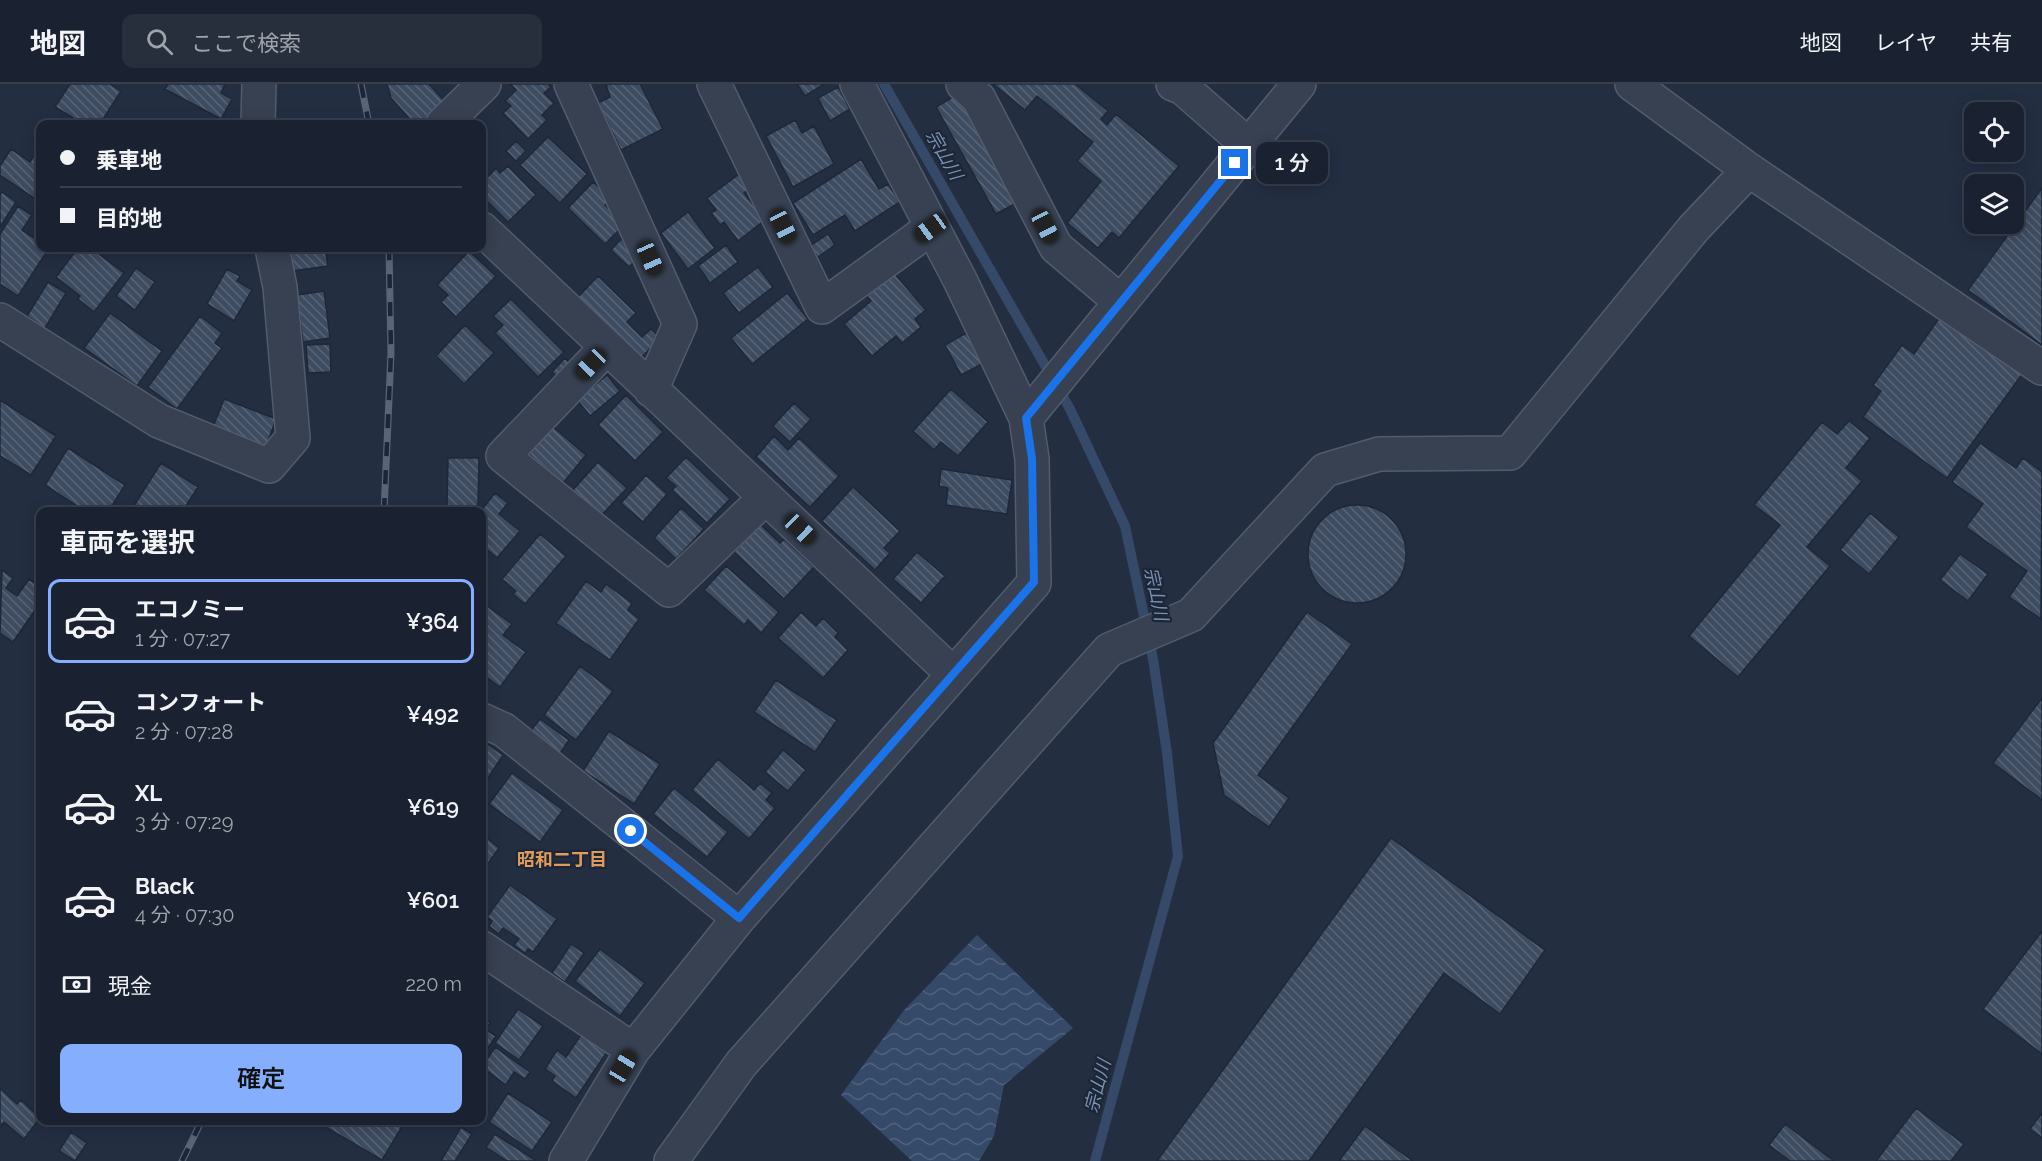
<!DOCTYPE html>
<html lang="ja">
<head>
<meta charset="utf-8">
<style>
  body { margin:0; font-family:Raleway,"Noto Sans JP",sans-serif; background:#272f3d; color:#f1f3f6; height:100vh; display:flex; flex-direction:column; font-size:22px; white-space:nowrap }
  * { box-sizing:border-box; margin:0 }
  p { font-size:20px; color:#9fa4ab }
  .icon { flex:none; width:33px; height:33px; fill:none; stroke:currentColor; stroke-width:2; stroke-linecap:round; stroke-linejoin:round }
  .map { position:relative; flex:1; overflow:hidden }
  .side { position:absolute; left:36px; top:423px; width:450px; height:618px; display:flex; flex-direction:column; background:#1a2231; border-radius:12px; box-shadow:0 3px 15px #0003,0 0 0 2px #383f4d }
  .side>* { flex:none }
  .banner { position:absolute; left:36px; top:36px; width:450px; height:132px; border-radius:12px; box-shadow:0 3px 15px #0003,0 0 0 2px #383f4d; display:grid; align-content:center; height:132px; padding:0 24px; background:#1a2231 }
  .tools { position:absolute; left:1964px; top:18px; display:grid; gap:12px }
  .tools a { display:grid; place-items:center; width:60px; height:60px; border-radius:12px; background:#1a2231; box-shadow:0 3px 15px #0003,0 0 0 2px #383f4d; font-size:30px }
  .end { position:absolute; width:27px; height:27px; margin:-14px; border:8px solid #1a73e8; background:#fff; box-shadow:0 0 0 3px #fff }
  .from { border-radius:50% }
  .bubble { position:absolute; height:42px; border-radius:12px; background:#1a2231; box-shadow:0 3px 15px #0003,0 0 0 2px #383f4d; font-size:20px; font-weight:600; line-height:42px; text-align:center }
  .car { position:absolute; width:18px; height:36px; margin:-18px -9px; border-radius:8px; box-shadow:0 0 4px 2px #0007; background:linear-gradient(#222 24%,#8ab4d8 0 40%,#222 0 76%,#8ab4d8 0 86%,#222 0) }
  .banner b { display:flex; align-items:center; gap:21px; height:57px; font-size:22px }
  .banner b+b { border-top:2px solid #383f4d }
  .banner i { width:15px; height:15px; background:#f1f3f6 }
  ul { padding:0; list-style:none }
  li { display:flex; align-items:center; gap:18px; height:84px; margin:0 12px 9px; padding:0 12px; border:3px solid transparent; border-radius:12px }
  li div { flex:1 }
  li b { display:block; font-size:22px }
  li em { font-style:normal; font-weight:600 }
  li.current { border-color:#85aeff }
  li>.icon { width:54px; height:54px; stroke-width:1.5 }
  h2 { padding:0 24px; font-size:27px; line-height:72px }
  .pay { display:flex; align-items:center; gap:15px; height:66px; padding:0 24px; font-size:22px }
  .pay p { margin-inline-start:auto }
  .primary-button { display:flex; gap:12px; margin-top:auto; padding:12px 24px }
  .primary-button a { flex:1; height:69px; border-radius:12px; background:#85aeff; color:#111; font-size:24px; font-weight:600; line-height:69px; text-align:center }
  header { display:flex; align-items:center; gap:36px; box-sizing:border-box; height:84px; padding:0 30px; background:#1a2231; border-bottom:2px solid #383f4d }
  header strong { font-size:28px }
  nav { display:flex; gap:33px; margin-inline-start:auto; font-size:21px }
  .search { width:420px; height:54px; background:#272f3d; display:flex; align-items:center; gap:15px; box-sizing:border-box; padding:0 21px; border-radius:12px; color:#9fa4ab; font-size:22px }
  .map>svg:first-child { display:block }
  .water { fill:url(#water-waves) }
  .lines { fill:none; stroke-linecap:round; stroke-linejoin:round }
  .stream { stroke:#354969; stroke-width:10 }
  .building { fill:url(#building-back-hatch); stroke:#1e2838; stroke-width:1.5 }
  .minor-casing { stroke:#525c6b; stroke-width:36 }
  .minor { stroke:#374151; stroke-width:33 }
  .rail-casing { stroke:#596478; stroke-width:7 }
  .rail { stroke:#1c2636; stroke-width:4.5; stroke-dasharray:14; stroke-linecap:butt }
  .route { stroke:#1a73e8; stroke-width:8 }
  .labels { text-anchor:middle; stroke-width:4.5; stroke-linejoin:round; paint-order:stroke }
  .water-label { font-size:18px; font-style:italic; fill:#7990b5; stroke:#1c2636 }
  .neighbourhood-label { font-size:18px; font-weight:bold; fill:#de9b5c; stroke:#1c2636 }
</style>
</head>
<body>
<header>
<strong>地図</strong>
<div class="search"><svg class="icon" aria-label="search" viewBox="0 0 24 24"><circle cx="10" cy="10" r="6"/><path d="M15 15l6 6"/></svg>ここで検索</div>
<nav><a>地図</a><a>レイヤ</a><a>共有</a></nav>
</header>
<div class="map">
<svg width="2042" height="1077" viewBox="0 0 2042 1077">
  <defs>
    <pattern id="water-waves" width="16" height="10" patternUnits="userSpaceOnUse" patternTransform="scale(1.5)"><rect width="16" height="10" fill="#354969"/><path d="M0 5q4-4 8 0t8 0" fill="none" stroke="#50617d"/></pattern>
    <pattern id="building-back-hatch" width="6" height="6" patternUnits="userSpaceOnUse" patternTransform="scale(1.5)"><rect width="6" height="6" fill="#3e4c61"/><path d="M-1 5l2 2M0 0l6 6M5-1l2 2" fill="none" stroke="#586476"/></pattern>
  </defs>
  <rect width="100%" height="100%" fill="#232e41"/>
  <!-- water -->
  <path class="water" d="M977,851l96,93 -69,57 -10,51 -15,25h-67l-71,-66 64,-86z"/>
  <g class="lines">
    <!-- stream -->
    <path class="stream" d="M884,0l186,325 55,117 28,133 14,94 11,103 -83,305"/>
  </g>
  <!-- building -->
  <path class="building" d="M70,0h40l11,7 -21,33h-17l-28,-17z
    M168,0h57l-4,9 11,6 -11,20 -56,-30z
    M387,0h42l17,19 -24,21h-8l-23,-26z
    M510,0h38l3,3 -7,6 10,10 -12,12 5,5 -19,19 -25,-26 8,-7 -6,-5 11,-11z
    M640,0l23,45 -42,21 -23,-47 12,-6 -4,-13z
    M797,0h27l-19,12z
    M993,0h82l33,27 -7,8 6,6 9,-11 63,52 -60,72 -7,-6 -14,16 -31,-25 34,-42 -24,-20 16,-19 -56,-46 -12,14z
    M838,3l12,22 -20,12 -12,-23z
    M958,10l60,108 -22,12 -60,-107z
    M795,36l7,13 12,-7 20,38 -41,23 -27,-51z
    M548,53l39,37 -27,29 -40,-38z
    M516,57l10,10 -10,10 -10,-10z
    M40,62v56l-40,-27v-9l11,-17 19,13z
    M861,75l18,30 9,-5 12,18 -45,29 -10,-16 -32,20 -20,-32z
    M508,82l28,29 -28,27 -26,-26 3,-6 -3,-7 14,-15 4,5z
    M743,87l10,14 -9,8 21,27 -27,21 -14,-19 -4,3 -9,-12 5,-3 -9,-12z
    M593,98l18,17 -6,6 20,19 -20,20 -37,-36z
    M2042,104v157l-74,-55z
    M2,108l14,10 -16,25v-32z
    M18,122l14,9 -10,15 18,12v6h9l-31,48 -18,-12v-50z
    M688,128l27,36 -27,21 -27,-36z
    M828,150l7,11 -17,12 -8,-11z
    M621,155l18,18 -10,10 -18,-17z
    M726,161l12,17 -28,21 -12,-17z
    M78,164h13l33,25 -30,39 -16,-13 2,-3 -24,-19z
    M289,164h36l3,18 -36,5z
    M469,167l27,25 -40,41 -15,-15 7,-7 -11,-10z
    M758,183l15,20 -34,26 -16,-20z
    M136,184l19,14 -20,28 -19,-14z
    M227,185l13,7 -3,5 15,9 -18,31 -27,-17z
    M894,189l32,37 -11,9 6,8 -19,16 -6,-7 -24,20 -28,-32 27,-23 -4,-5z
    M598,192l38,37 -9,9 15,15 9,-8 9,9 -19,20 -63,-61z
    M48,198l18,11 -21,35 -18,-12z
    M324,207l6,47 -27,4 -6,-47z
    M787,209l21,26 -56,45 -21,-26z
    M511,215l53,53 -26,25 -43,-44 8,-8 -10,-9z
    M1947,223l81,59 -81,112 -84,-61 18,-26 -8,-6 29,-40 12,9z
    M110,229l52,38 -25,35 -53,-38z
    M200,232l22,17 -7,10 7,5 -45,61 -29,-22z
    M465,241l29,28 -30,31 -28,-28z
    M966,249l16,31 -21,11 -16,-30z
    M330,260l1,28 -23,1 -2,-28z
    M565,274l10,11 -13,13 -10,-10z
    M607,291l13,16 -30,25 -13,-16z
    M951,305l37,33 -30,34 -17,-14 -7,8 -21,-19z
    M626,311l37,37 -28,29 -37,-36z
    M224,315l52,20 -10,28 -53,-20z
    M0,316l56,36 -25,39 -31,-19z
    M794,319l17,16 -21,23 -17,-16z
    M1849,337l21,17 -24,30 16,13 -55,66 23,19 -92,111 -49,-41 91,-111 -26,-20 68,-83 15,12z
    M552,342l34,29 -23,28 -34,-29z
    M774,352l14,14 11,-12 40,38 -29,31 -54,-50z
    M1980,359l36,25 7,-10 19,14 -1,147 -32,-22 18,-26 -61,-44 17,-23 -31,-22z
    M68,364l57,37 -17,27h-22l-41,-27z
    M686,373l44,42 -23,24 -35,-33 4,-4 -10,-8z
    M448,374h31l-1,48h-31z
    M598,378l29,26 -28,30 -28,-26z
    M161,379l37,24 -16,25h-52z
    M941,385l71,11 -5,34 -61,-9 2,-17 -9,-2z
    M646,391l21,19 -24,28 -22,-19z
    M853,403l47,44 -16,17 6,5 -15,17 -53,-49z
    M495,409l13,10 -9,11 21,17 -23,27 -15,-13 -2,-33z
    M1308 470a49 49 0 1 1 98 0a49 49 0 1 1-98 0Z
    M681,424l23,21 -28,30 -22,-21z
    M1870,429l29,24 -30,37 -29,-24z
    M760,440l20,19 4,-4 30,28 -30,32 -50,-47z
    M540,450l26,22 -41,48 -12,-10 3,-3 -14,-12z
    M917,468l28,24 -24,27 -28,-24z
    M1960,470l28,20 -20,27 -28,-21z
    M726,482l53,46 -18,21 -13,-13 -4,5 -40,-35z
    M2,486l11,8 -7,10 11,8 12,-17 11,8v16l-27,39 -13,-9z
    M586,497l15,11 5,-8 26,19 -4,7 11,9 -29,41 -54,-37z
    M483,519l29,21 -9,11 23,17 -26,35 -18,-13z
    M801,528l15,14 7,-8 15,15 -3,4 13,13 -25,28 -45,-40z
    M1307,528l45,32 -94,131 31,23 -20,29 -45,-32 -11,-52z
    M580,582l33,25 -37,49 -32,-25z
    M776,596l61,40 -22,32 -61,-40z
    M2042,614v102l-49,-37z
    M540,635l29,21 -10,15 -30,-22z
    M609,647l51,33 -26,40 -51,-33z
    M482,656l21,15 -21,32z
    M783,666l23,20 -18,21 -23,-19z
    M718,675l36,31 6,-7 12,10 -6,7 9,8 -26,31 -57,-49z
    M512,689l51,37 -23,32 -51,-38z
    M674,704l54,44 -21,25 -54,-43z
    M482,750l17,14 -17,24z
    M1391,754l154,112 -45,64 -56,-41 -135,188h-152z
    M510,801l47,34 -24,33 -5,-3 -3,4 -11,-8 5,-6 -16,-11 -4,6 -10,-8 3,-5 -5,-4z
    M2042,847v123l-59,-45z
    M571,860l13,9 -19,29 -13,-9z
    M600,865l45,34 -25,33 -45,-35z
    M518,925l25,17 -24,34 -24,-17z
    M482,933l8,6 -5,6 11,7 -14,21z
    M581,951l26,17 -31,46 -24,-17 3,-5 -10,-7 12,-19 9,7z
    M495,963l35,25 -5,7 -11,-7 -8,13 -24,-18z
    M0,1004l17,16 4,-4 19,18 -16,21 -20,-17 -4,5z
    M508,1009l44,29 -20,29 -43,-29z
    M1916,1024l48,36 -13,17h-75z
    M2042,1029v25l-12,-9z
    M331,1036h75l-24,40 -55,-32z
    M1785,1040l49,37h-44l-21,-16z
    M1365,1042l48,35h-74z
    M461,1043l11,7 -17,27h-14z
    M71,1048l16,11 -12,18 -16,-10z
    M495,1050l40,26 -1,1h-27l-21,-14z"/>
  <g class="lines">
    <!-- minor casing -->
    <g class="minor-casing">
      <path id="minor" d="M571,0l109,240 -29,66
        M714,0l108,223 109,-79
        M963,0l16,15 77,148 65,55
        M1173,0l10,4 66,58
        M1632,0l117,86 293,198
        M258,40l1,-40
        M443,40l41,-40
        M482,145l471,445
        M0,236l159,101 110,45 24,-28 -13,-151 -8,-39
        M606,264l-103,108 166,134 97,-93
        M1026,334l273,-334
        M482,636l22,10 235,188
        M482,864l151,102
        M566,1077l67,-111 106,-132 295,-335 -2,-124 -6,-41 -66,-138 -103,-196
        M671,1077l70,-97 368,-414 82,-35 134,-145 54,-16 131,-1 184,-225 55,-58"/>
    </g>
    <!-- minor -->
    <use href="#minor" class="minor"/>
    <!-- rail casing -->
    <g class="rail-casing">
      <path id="rail" d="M361,0l8,40
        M384,428l7,-159 -2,-105
        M182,1077l20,-41"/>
    </g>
    <!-- rail -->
    <use href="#rail" class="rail"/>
  </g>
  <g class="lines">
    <!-- route -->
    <path class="route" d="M631,747l108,87 295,-336 -2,-123 -6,-41 209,-255"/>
  </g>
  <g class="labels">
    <!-- water labels -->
    <g class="water-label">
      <text transform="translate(944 71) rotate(60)" y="6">宗山川</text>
      <text transform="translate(1156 510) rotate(78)" y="6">宗山川</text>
      <text transform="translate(1098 1002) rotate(-75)" y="6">宗山川</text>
    </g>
    <!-- neighbourhood labels -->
    <g class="neighbourhood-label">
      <text x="562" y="782">昭和二丁目</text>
    </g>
  </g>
</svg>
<div class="tools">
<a><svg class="icon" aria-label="locate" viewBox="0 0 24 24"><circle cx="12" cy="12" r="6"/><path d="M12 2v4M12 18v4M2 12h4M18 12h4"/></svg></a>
<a><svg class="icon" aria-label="layers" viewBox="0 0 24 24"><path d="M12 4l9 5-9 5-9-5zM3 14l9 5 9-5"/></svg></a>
</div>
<i class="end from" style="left:631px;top:747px"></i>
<i class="end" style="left:1235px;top:79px"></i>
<div class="bubble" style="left:1256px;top:58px;width:72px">1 分</div>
<i class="car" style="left:783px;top:142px;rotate:154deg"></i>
<i class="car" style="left:1045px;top:142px;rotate:152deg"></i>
<i class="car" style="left:931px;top:144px;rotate:234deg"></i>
<i class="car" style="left:650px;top:174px;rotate:156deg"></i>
<i class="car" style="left:591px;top:280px;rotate:224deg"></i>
<i class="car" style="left:800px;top:445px;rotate:134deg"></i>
<i class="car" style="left:623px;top:983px;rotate:31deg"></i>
<div class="banner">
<b><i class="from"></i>乗車地</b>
<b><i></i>目的地</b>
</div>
<section class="side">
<h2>車両を選択</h2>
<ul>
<li class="current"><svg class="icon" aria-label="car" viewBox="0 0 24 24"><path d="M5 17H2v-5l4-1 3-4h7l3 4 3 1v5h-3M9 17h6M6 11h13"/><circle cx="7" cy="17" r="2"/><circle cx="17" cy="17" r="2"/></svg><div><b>エコノミー</b><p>1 分 · 07:27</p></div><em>¥364</em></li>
<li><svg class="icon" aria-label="car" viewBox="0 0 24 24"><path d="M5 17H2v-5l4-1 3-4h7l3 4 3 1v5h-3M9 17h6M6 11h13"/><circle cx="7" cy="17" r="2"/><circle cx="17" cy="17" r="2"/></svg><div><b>コンフォート</b><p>2 分 · 07:28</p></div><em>¥492</em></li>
<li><svg class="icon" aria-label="car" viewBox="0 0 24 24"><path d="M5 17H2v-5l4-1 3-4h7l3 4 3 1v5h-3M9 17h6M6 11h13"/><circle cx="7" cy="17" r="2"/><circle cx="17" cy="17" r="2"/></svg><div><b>XL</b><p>3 分 · 07:29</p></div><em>¥619</em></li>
<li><svg class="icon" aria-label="car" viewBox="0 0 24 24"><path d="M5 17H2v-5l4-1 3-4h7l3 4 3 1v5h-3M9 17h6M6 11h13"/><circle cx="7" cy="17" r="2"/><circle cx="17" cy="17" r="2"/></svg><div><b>Black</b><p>4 分 · 07:30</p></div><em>¥601</em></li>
</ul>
<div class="pay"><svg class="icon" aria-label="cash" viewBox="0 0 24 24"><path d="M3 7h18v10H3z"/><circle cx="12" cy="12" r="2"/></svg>現金<p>220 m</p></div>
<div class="primary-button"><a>確定</a></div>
</section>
</div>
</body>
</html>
